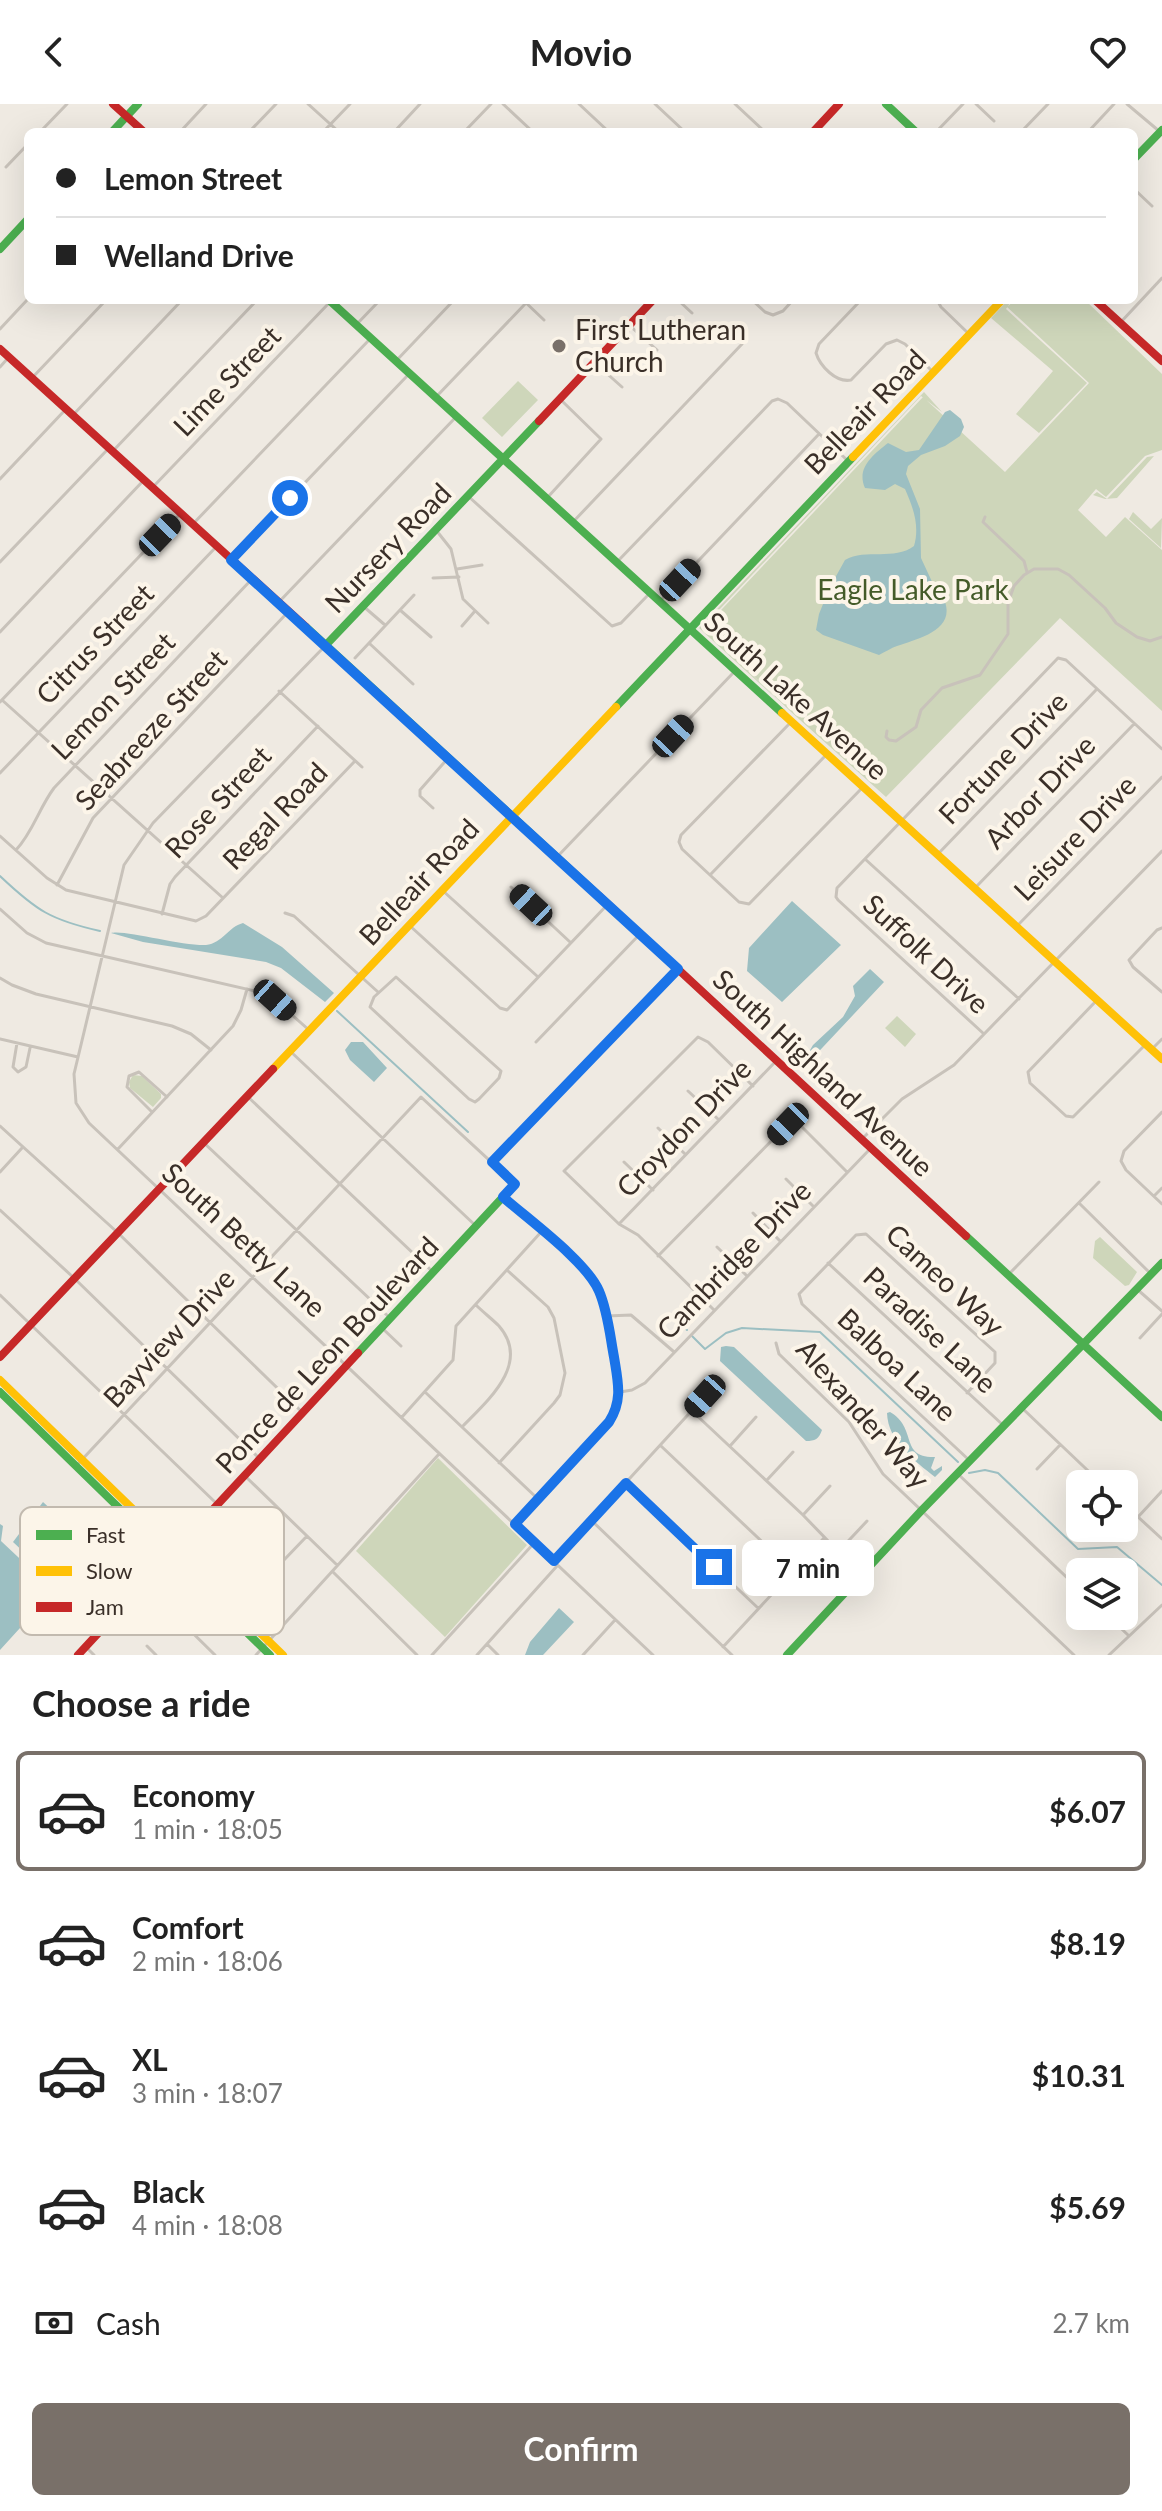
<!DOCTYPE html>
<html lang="en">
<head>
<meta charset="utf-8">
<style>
  body { margin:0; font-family:Lato,sans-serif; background:#f6f6f6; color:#222; height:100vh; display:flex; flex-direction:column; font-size:30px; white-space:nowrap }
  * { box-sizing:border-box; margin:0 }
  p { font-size:26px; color:#767676 }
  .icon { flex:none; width:44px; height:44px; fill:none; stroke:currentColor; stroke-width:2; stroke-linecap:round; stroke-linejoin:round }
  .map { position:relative; height:1551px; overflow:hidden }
  .drawer { display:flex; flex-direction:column; background:#fff; flex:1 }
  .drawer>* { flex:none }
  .guide { position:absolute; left:24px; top:24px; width:1114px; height:176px; border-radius:12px; box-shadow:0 8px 32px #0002; display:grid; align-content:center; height:176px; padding:0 32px; background:#fff }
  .controls { position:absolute; left:1066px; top:1366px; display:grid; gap:16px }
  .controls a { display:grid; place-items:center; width:72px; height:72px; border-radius:12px; background:#fff; box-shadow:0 8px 32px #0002; font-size:40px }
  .end { position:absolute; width:36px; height:36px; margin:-18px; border:10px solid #1a73e8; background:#fff; box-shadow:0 0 0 4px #fff }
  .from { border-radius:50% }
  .bubble { position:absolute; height:56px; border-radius:12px; background:#fff; box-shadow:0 8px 32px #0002; font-size:26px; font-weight:700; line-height:56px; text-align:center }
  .car { position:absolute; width:24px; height:48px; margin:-24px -12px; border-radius:10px; box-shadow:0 0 6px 2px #0007; background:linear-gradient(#222 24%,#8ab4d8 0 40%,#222 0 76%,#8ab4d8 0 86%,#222 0) }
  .guide b { display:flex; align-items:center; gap:28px; height:76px; font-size:30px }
  .guide b+b { border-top:2px solid #e0e0e0 }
  .guide i { width:20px; height:20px; background:#222 }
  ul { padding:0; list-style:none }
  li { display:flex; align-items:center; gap:24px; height:120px; margin:0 16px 12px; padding:0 16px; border:4px solid transparent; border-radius:12px }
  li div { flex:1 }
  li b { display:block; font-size:30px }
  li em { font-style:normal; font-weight:700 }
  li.current { border-color:#797069 }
  li>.icon { width:72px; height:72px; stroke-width:1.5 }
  h2 { padding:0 32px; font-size:36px; line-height:96px }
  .pay { display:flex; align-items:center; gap:20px; height:88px; padding:0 32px; font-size:30px }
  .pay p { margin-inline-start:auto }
  .primary-button { display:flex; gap:16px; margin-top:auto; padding:16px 32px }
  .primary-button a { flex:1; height:92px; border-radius:12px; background:#797069; color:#fff; font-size:32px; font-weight:700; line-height:92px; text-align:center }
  header { display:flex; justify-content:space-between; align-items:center; height:104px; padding:0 32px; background:#fff; font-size:36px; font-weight:700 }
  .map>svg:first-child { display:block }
  .green { fill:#ced6ba }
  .water { fill:#9cbfc2 }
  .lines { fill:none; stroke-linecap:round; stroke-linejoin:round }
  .stream { stroke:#9cbfc2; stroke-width:2 }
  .street { stroke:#c8c2ba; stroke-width:3 }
  .fast { stroke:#4caf50; stroke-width:8 }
  .slow { stroke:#ffc107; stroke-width:8 }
  .jam { stroke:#c62828; stroke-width:8 }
  .route { stroke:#1a73e8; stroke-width:10 }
  .poi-dot { fill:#797069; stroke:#fcf5e9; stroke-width:3 }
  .labels { text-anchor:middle; stroke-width:8; stroke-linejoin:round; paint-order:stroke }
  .poi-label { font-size:28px; fill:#3a2f28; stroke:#fcf5e9; text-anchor:start }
  .street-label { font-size:28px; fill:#3a2f28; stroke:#fcf5e9 }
  .park-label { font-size:28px; fill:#445b29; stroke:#fcf5e9 }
  .key { fill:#fcf5e9; stroke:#c2baaf; stroke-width:2 }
  .key-label { font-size:22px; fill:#3a2f28 }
</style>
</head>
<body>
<header><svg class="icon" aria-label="back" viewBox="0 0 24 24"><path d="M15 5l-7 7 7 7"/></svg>Movio<svg class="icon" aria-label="heart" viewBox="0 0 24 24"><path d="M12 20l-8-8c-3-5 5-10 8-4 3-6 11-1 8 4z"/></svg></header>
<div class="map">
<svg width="1162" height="1551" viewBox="0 0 1162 1551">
  <rect width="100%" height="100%" fill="#efeae2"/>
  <!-- green -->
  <path class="green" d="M1008,196h4l-6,9 81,74 -48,50 -23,-19 37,-43 -62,-53z
    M1015,196h70l77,74v76l-17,6 -39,41 -10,-8 -18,21 28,27 19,-20 37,33v161l-102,-93 -174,179 -96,-86 -86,-83 219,-231 82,75 84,-89 -82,-76z
    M518,277l20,19 -36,37 -20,-19z
    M924,288l18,20 -21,-16 -218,231 78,76 -82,-75z
    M1154,352l-37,42 -12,1 -12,-4 4,-3 10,7 40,-42z
    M1133,408l18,17 11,-11 -1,30 -32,-29z
    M897,912l19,18 -11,13 -20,-19z
    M133,971l9,1 19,18v4l-8,9 -23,-19 -1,-6z
    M1100,1133l37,35 -8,13 -4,1 -32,-28 2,-17z
    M438,1354l89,87 -82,92 -89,-86z"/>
  <!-- water -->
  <path class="water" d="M950,306l11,9 3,8 -4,9 -15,10 -24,9 -13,11 -2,8 14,35 1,49 19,41 5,3c10,29 -29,37 -48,44 -6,2 -12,6 -18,9l-56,-20 -7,-5 3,-16 11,-27 15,-27c21,-12 49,1 69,-14 6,-20 -1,-39 -9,-57l-10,-5 -10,6 -20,-2c-9,-20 8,-33 23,-45l18,9 13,-2 26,-38z
    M792,797l49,44 -59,57 -35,-31 2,-23z
    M243,819l39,24 52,46 -9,9 -44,-34 -15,-6 -123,-20 -32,-9c12,-4 71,13 95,12 17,-2 22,-18 37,-22z
    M870,865l14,13 -76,81 -9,6 14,-24 30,-28 12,-21 -2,-10z
    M351,938h12l24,26 -13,14 -24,-22 -5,-10z
    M726,1242l8,1 88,83c-3,9 -7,11 -16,11l-86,-80 1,-14z
    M890,1308c28,16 9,46 45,45l-4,11 3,3 8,-5v4l-7,7c-20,-16 -47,-35 -48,-64z
    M43,1398l13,12 -25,34 33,34 -3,5 -48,-45z
    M0,1420l3,2 -2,15 51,48 -2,6 -50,55z
    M559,1504l15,14 -31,33h-18l5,-13z"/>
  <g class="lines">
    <!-- stream -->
    <path class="stream" d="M0,772c37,35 51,44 100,55
      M337,907l131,121
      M681,1220l6,6
      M692,1232l13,13 21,-16 16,-5 78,4 138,130
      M969,1369l16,-3 13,3 80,76 39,-2 45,38"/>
    <!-- street -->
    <path class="street" d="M308,0l31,28
      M503,0l30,28
      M579,0l30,28
      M655,0l30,28
      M735,0l30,28
      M976,0l18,17
      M1127,0l32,27
      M40,28l27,-28
      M180,28l26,-28
      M249,28l27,-28
      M323,28l27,-28
      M394,28l26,-28
      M464,28l27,-28
      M936,28l27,-28
      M1021,28l27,-28
      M1088,28l26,-28
      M6,63l22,-23
      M1134,85l18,17
      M523,196l21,20
      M678,196l14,13
      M752,196l13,12 8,3 10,-4 10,-11
      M861,196l-42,44 -3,9c4,13 20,30 35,27l35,-36 11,-4 8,4 28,28
      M937,196l4,7 28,27
      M1120,219l42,-45
      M356,221l24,-25
      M629,221l28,25
      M0,225l28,-30
      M396,257l58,-61
      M594,258l28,25
      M0,263l8,-9
      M32,274l74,-78
      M436,293l90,-94
      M73,311l109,-115
      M112,348l145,-152
      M0,375l66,-70
      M152,384l177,-185
      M468,392l144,130 9,-3 28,-29
      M547,394l54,-59 -40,-39
      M985,413l-2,5 41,39 3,11
      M573,418l169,-178
      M192,421l177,-185
      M436,426l15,19 12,50 25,24
      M231,456l177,-185
      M0,458l108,-113
      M617,458l155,-161 6,-2 9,4 61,58
      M457,465l25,-4
      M433,474l26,-1
      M660,497l159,-167
      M278,499l177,-185
      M363,502l22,19
      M400,506l31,27
      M462,522l13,-15
      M0,528l143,-151
      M369,539l44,41
      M325,542l-172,177 -29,42 -50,209 2,29 13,20 564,532
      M355,554l59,-63
      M279,587l83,76
      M2,596l221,198
      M0,598l180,-188
      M792,617l-111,114 -2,7 3,7 57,53 10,2 113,-116
      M887,627l-1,6 3,3 7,1 20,-14 5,-17 21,-22 38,-13 28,-41v-31l6,-17 10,-11 10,-6h24l11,6 36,33 11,15 21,14 13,4 12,-4
      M0,669l216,-226
      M433,704l-13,-12v-6l29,-33
      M0,732l47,42 19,12 130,31 10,-5 149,-155
      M16,746c17,-18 23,-42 38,-62l197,-208
      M938,750l158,-164
      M557,753l177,-185
      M865,755l154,140
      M710,771l117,-121
      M57,781l36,-67 195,-206
      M511,783l59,55
      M975,784l159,-164
      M442,786l95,86
      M0,805l27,24 19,10 213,49 16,8 34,30
      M285,809l9,3 84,76
      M162,810l8,-30 5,-7 143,-151
      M409,821l91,83 7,2 101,-106
      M1017,822l145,-149
      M1162,824l-5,2 -28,30 4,7 29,25
      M396,873l105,94 -2,7 -20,21 -4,3 -6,-3 -99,-92 4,-10z
      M0,874l12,7 24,9 136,32 19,8 20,16
      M1097,896l-69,72 2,11 36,33 7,1 73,-73
      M984,930l-146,-134 -2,-3 1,-9 221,-230 8,2 96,89
      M0,935l78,18
      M536,938l103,-107
      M17,939l-4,24 5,5 8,-5 4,-19
      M1151,946l11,-11
      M290,947l186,175
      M688,987l31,29
      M247,992l186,176
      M152,1008l-25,-25 2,-11 10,-4 28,25
      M1162,1008l-38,39 -3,10 5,9 36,34
      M0,1022l117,106 185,180
      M658,1024l26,25
      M863,1034l39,-39 52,-34 208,-214
      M203,1038l187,176
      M118,1045l115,-123 8,-16 6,-21
      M492,1058l186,-193
      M624,1058l29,28
      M0,1068l22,-24
      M786,1075l28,28
      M1154,1092l8,-8
      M504,1094l88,80c13,23 28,88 28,115 0,11 -6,20 -11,29l-94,102
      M1079,1099l71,70
      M0,1106l74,68 186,181
      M753,1109l27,28
      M619,1120l158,-164
      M717,1143l29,28
      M658,1152l130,-132 6,-2 7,4 46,46
      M828,1159l176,163
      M1009,1170l90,-92
      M1138,1186l24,21
      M0,1191l216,208
      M713,1205l-75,-74 -19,-11 -55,-53 134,-134 10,5 45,44
      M607,1212l24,-1 42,36
      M382,1224l19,18
      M1140,1234l22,-24
      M776,1239l3,11 70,68 34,52 191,181
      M425,1288l113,107
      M620,1288l12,-2 13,-7 225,-234
      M967,1289l28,-30v-11l-129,-118 -10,1 -57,59 3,10 167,156
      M1022,1304l80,76
      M692,1307l111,104 58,60
      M402,1313l51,-57 3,-34 86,-95
      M462,1323c24,-25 70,-63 37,-101 -7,-7 -16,-14 -23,-21
      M661,1342l132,125
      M730,1342l26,-29
      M499,1359l55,-60 6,-8 5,-22 -11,-55 -6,-11 -40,-36
      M77,1361l344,-368 94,87
      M1037,1365l23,-24
      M958,1370l122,116
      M245,1372l92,89
      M767,1376l26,-28
      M626,1379l132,125
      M1080,1393v13
      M1124,1400l38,35
      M803,1411l27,-29
      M1138,1413l24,-26
      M591,1416l141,135
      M254,1428l22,-23
      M837,1449l30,-32
      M283,1457l24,-25
      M554,1457l164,-179
      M333,1468l84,83
      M144,1481l71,70
      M1108,1512l20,19
      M487,1540l11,11
      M147,1542l9,9
      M86,1543l8,8
      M723,1543l101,-109
      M256,1551l183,-201
      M432,1551l103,-113
      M477,1551l80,-89
      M583,1551l32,-35
      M1109,1551l53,-50"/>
    <!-- fast -->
    <path class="fast" d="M886,0l30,28
      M112,28l26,-28
      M1134,55l28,-29
      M0,145l28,-30
      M329,196l453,413
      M306,523l293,269
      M325,542l214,-225
      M616,603l237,-250
      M966,1132l196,181
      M358,1249l157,-169
      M0,1288l270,263
      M787,1551l134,-144 241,-248"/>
    <!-- slow -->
    <path class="slow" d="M853,353l149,-157
      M782,609l380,346
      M273,965l343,-362
      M0,1276l283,275"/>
    <!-- jam -->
    <path class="jam" d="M113,0l31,28
      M813,28l26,-28
      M1095,196l67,61
      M0,245l306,278
      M539,317l114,-121
      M599,792l367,340
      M0,1253l273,-288
      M78,1551l280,-302"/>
  </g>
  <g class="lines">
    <!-- route -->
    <path class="route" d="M290,394l-59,62 447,409 -186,193 23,22 -12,13c26,23 83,64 96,94 9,21 11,45 15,66 4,25 9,43 -5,65l-94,102 39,37 72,-78 88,84"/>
  </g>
  <!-- markers -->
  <circle class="poi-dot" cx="559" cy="242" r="8"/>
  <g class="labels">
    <!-- poi labels -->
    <g class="poi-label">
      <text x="575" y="236">First Lutheran<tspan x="575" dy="32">Church</tspan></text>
    </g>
    <!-- street labels -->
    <g class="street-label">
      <text transform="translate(227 277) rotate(-46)" y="10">Lime Street</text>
      <text transform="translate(865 308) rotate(-46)" y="10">Belleair Road</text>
      <text transform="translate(388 444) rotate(-46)" y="10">Nursery Road</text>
      <text transform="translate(95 540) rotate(-46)" y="10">Citrus Street</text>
      <text transform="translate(113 592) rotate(-46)" y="10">Lemon Street</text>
      <text transform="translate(796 592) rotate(42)" y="10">South Lake Avenue</text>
      <text transform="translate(151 626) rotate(-47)" y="10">Seabreeze Street</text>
      <text transform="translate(1003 654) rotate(-46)" y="10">Fortune Drive</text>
      <text transform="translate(1040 688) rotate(-46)" y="10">Arbor Drive</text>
      <text transform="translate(218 698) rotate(-47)" y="10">Rose Street</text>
      <text transform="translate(275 712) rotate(-46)" y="10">Regal Road</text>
      <text transform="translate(1075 734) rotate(-46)" y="10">Leisure Drive</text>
      <text transform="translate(419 778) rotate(-47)" y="10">Belleair Road</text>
      <text transform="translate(926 850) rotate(43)" y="10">Suffolk Drive</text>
      <text transform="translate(823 969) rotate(43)" y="10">South Highland Avenue</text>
      <text transform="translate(684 1024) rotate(-46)" y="10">Croydon Drive</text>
      <text transform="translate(244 1136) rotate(43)" y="10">South Betty Lane</text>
      <text transform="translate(734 1156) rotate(-46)" y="10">Cambridge Drive</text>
      <text transform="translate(945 1176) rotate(43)" y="10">Cameo Way</text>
      <text transform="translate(930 1226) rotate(43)" y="10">Paradise Lane</text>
      <text transform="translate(169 1234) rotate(-47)" y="10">Bayview Drive</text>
      <text transform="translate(327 1251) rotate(-47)" y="10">Ponce de Leon Boulevard</text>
      <text transform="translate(897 1261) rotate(43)" y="10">Balboa Lane</text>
      <text transform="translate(863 1310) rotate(49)" y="10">Alexander Way</text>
    </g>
    <!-- park labels -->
    <g class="park-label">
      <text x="913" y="496">Eagle Lake Park</text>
    </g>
  </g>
  <!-- legend -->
  <rect x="20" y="1403" width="264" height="128" rx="12" class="key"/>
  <rect x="36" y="1426" width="36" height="10" fill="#4caf50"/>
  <rect x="36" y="1462" width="36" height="10" fill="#ffc107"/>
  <rect x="36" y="1498" width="36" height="10" fill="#c62828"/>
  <g class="key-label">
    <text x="86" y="1439">Fast</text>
    <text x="86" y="1475">Slow</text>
    <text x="86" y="1511">Jam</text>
  </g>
</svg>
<div class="controls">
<a><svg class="icon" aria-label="locate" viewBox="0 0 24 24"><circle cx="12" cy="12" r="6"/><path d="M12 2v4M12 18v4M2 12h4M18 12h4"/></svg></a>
<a><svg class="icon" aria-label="layers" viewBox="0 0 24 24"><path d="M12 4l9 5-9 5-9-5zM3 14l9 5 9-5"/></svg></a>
</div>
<i class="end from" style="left:290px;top:394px"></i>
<i class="end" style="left:714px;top:1463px"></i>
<div class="bubble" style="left:742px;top:1436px;width:132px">7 min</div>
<i class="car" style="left:160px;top:431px;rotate:44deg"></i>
<i class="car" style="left:680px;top:476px;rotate:43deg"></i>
<i class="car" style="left:673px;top:632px;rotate:43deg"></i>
<i class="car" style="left:531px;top:801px;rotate:313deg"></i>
<i class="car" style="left:275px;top:896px;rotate:132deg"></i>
<i class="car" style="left:788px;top:1020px;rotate:224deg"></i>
<i class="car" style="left:705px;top:1292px;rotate:222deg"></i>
<div class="guide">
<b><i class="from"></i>Lemon Street</b>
<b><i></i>Welland Drive</b>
</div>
</div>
<section class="drawer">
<h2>Choose a ride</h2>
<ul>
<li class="current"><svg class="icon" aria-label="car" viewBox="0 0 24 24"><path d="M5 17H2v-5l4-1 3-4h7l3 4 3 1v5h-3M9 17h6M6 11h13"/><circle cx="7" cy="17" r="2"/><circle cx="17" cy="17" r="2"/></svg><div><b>Economy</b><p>1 min · 18:05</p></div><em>$6.07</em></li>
<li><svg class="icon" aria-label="car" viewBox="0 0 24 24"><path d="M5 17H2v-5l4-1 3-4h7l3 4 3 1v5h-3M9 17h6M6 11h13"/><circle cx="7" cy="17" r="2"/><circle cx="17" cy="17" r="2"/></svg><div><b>Comfort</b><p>2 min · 18:06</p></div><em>$8.19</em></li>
<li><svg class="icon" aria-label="car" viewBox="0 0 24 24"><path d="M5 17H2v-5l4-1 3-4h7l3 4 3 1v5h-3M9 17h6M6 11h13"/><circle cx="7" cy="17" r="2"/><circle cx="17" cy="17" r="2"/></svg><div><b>XL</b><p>3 min · 18:07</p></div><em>$10.31</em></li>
<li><svg class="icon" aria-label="car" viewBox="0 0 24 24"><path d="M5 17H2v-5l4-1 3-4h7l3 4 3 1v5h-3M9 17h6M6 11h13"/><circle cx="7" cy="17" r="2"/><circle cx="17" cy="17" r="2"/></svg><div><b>Black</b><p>4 min · 18:08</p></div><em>$5.69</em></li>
</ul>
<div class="pay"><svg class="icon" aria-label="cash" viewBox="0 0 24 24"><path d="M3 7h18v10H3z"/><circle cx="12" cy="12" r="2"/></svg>Cash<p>2.7 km</p></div>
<div class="primary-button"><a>Confirm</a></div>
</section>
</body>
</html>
